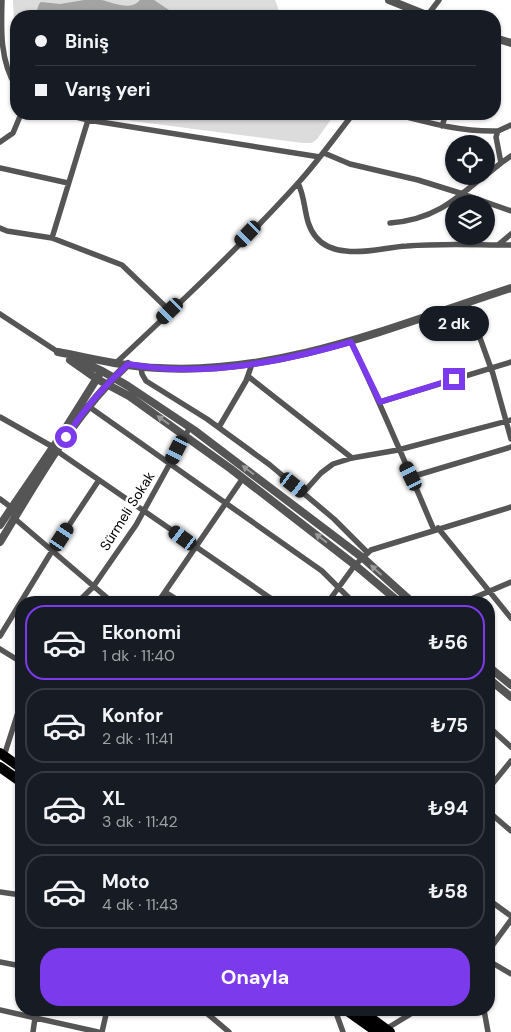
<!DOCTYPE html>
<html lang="tr">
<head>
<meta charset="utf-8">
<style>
  body { margin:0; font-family:"DM Sans",sans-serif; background:#242831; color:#f1f3f6; height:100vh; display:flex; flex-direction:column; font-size:19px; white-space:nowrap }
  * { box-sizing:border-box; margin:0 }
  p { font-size:16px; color:#9ea1a6 }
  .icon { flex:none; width:28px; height:28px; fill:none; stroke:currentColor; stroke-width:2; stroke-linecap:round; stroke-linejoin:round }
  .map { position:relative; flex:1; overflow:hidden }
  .panel { position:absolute; left:15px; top:596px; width:480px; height:420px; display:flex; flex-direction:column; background:#171b24; border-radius:20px; box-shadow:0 1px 4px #0004 }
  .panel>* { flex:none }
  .top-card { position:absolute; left:10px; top:10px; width:491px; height:110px; border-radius:20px; box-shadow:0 1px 4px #0004; display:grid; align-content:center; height:110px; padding:0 25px; background:#171b24 }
  .fabs { position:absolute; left:445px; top:135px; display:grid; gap:10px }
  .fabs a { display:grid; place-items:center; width:50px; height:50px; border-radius:50%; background:#171b24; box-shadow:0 1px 4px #0004; font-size:25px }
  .end { position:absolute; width:22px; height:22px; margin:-11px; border:6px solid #7c3aed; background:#fff; box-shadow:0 0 0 2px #fff }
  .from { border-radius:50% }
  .bubble { position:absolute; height:35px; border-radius:18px; background:#171b24; box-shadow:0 1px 4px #0004; font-size:16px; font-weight:700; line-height:35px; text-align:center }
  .car { position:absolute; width:15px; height:30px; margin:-15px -8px; border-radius:6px; box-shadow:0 0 4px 1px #0007; background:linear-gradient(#222 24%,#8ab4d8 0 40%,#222 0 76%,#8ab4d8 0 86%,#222 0) }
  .top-card b { display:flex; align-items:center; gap:18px; height:48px; font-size:19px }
  .top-card b+b { border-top:1px solid #363941 }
  .top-card i { width:12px; height:12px; background:#f1f3f6 }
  ul { padding:9px 0 0; list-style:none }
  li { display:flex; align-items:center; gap:15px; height:75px; margin:0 10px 8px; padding:0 15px; border:2px solid #363941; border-radius:20px }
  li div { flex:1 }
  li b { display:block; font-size:19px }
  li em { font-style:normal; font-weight:700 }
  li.on { border-color:#7c3aed }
  li>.icon { width:45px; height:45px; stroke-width:1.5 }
  .action { display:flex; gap:10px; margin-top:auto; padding:10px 25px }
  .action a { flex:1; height:58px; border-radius:20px; background:#7c3aed; color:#fff; font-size:20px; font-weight:700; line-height:58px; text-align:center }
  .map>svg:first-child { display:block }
  .green { fill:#dcdcdc }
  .water { fill:#a3a3a3 }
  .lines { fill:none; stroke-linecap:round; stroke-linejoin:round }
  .minor { stroke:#555; stroke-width:5.5 }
  .tertiary { stroke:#555; stroke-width:8 }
  .trunk { stroke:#000; stroke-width:10 }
  .oneway { fill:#999 }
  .route { stroke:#7c3aed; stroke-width:6 }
  .labels { text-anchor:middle; stroke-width:5; stroke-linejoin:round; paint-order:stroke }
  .street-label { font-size:14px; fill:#000; stroke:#fff }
</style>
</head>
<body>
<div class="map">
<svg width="511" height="1032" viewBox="0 0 511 1032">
  <rect width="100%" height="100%" fill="#fff"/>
  <!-- green -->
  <path class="green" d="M13,0h262l6,16h-265v52l-3,-12 -2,-14 3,-20z
    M104,114h231l-18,25 -5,4h-9l-171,-22z"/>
  <!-- water -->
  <path class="water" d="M84,0c5,0 11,0 17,0 12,2 29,12 39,0h14l24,16h-137l-4,-6 2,-6 2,-2 19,2z"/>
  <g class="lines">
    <!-- minor -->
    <path class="minor" d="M2,0c-1,29 -2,62 14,86
      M427,16l12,-16
      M64,114l24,6 232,37
      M395,114c34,9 67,18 103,17
      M442,126l4,-12
      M0,142l13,-9 8,-19
      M324,153l26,11 68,16 45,14 48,17
      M501,163l10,-7
      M0,168l68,15
      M486,175l15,-12 -5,-26 2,-6 13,-6
      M298,183c9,18 5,39 18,54 7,9 18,13 30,14 20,3 41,-4 61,-5 35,-3 69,-1 104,-1
      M390,223c42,-3 63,-21 94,-47
      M0,228l7,3 45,7 70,27 48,46
      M52,238l36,-118
      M498,245l13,-11
      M467,302l26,72 18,65
      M0,314l58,38
      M351,342c30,62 56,125 83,188
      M117,362c62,-58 125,-117 182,-180 19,-21 36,-45 54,-68
      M141,367l1,7 4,7 61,38 63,46 64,54 34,34
      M249,377l103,81
      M380,402l131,-40
      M88,406l234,165 31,31
      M0,417l53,30
      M219,427l27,-46 6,-17
      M57,451l219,151
      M411,477l100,-30
      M303,493l18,-20 12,-9 19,-6 46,-8 113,-30
      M0,499l12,9 2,10 98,84
      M438,528l73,90
      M165,592l16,10
      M78,602l15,-15 43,-62 54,-98
      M158,602l85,-124
      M328,602l27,-37 16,-15 140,-43
      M464,602l47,-20
      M0,636l52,-85 47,-71
      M0,649l21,13
      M489,727l22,20
      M4,756l17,-53
      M489,788l22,-27
      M489,812l22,19
      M0,892l21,3
      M489,900l22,16
      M489,950l22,-30
      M489,961l22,13
      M0,962l21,4
      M0,1010l98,22
      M203,1010l26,22
      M335,1010l8,22
      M484,1010l4,22
      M386,1029l31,-19
      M33,1032l2,-14
      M102,1032l5,-22"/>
    <!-- tertiary -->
    <path class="tertiary" d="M389,0l40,16
      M495,38l16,5
      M58,352c33,6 67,15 101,16 123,7 237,-43 352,-80
      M71,357l31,14 26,15 66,44 169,128 49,44
      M70,360l27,19 32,17 102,73 124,96 44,37
      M67,426l32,-51
      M0,525l58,-85
      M0,542c38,-62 74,-128 128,-178
      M489,667l22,18
      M489,679l22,18"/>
    <!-- trunk -->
    <path class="trunk" d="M0,753l21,15
      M0,767l21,15
      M346,1010l31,22
      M360,1010l30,22"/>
  </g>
  <!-- one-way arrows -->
  <defs><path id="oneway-solid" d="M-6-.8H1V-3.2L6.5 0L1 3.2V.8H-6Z" transform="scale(1.25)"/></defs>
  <g class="oneway">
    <use href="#oneway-solid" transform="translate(163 420) rotate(-145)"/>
    <use href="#oneway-solid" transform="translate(248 470) rotate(-143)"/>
    <use href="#oneway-solid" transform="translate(321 538) rotate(-142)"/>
    <use href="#oneway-solid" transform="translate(376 570) rotate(-138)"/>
  </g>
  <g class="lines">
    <!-- route -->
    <path class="route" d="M66,437c17,-27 38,-51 62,-73 74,14 152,-2 223,-22l29,60 74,-23"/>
  </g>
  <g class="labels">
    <!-- street labels -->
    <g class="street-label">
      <text transform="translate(127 511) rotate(-58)" y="5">Sürmeli Sokak</text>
    </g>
  </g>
</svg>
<div class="fabs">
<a><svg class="icon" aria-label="locate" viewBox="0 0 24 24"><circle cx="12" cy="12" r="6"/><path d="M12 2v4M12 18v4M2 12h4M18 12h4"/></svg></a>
<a><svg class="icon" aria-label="layers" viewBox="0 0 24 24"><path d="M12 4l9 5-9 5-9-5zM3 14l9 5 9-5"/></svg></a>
</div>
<i class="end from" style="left:66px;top:437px"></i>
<i class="end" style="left:454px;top:379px"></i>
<div class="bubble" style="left:419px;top:306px;width:70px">2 dk</div>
<i class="car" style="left:248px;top:234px;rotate:224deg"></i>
<i class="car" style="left:170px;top:311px;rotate:226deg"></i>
<i class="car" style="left:177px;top:450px;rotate:207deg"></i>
<i class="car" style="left:411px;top:476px;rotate:334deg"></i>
<i class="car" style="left:294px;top:485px;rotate:128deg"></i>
<i class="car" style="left:62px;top:537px;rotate:33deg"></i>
<i class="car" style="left:183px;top:538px;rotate:306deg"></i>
<div class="top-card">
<b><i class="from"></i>Biniş</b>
<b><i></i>Varış yeri</b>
</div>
<section class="panel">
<ul>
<li class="on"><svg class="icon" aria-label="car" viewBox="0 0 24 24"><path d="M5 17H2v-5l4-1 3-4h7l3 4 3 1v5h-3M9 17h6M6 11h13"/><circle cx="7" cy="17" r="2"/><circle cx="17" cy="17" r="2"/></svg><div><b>Ekonomi</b><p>1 dk · 11:40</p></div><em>₺56</em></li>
<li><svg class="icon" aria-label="car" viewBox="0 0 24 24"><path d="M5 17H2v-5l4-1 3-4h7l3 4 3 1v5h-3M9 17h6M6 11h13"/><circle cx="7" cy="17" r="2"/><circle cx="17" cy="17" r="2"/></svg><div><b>Konfor</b><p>2 dk · 11:41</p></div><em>₺75</em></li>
<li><svg class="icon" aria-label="car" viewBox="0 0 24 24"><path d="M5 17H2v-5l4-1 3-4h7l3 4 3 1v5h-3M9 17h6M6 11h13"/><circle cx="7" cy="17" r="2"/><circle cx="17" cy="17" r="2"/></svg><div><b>XL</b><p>3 dk · 11:42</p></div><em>₺94</em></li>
<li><svg class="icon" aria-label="car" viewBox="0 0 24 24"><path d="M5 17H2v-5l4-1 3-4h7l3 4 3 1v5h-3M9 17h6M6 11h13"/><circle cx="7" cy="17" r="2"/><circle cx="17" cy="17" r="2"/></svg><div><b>Moto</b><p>4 dk · 11:43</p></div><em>₺58</em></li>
</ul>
<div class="action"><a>Onayla</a></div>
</section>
</div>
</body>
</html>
